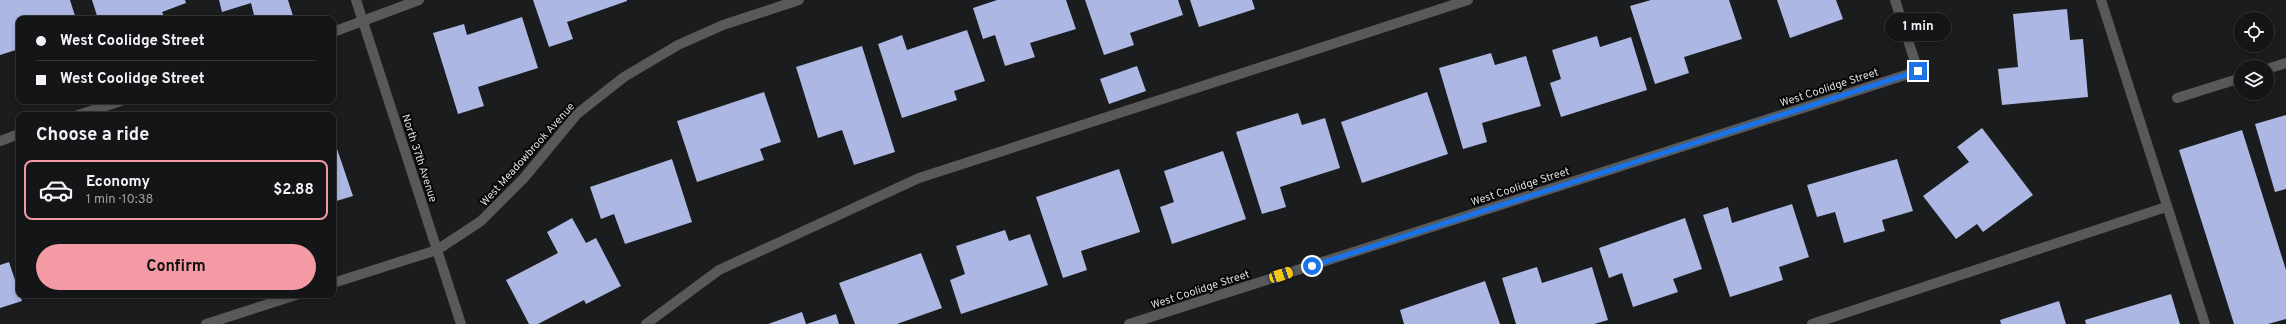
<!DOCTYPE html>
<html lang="en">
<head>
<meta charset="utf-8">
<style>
  body { margin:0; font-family:Overpass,sans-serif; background:#212223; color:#f1f3f6; height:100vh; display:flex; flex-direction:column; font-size:15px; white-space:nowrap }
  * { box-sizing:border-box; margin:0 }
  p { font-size:13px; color:#9d9fa1 }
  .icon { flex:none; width:22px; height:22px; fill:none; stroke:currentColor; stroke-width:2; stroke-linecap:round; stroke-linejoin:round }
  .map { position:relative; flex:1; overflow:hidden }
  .sheet { position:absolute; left:16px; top:112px; width:320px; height:186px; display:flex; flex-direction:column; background:#141516; border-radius:8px; box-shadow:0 2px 6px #0003,0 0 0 1px #333435 }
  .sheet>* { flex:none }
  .hud { position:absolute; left:16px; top:16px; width:320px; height:88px; border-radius:8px; box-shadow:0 2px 6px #0003,0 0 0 1px #333435; display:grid; align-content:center; height:88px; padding:0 20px; background:#141516 }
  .buttons { position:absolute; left:2234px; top:12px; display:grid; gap:8px }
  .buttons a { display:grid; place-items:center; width:40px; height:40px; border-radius:50%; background:#141516; box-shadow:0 2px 6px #0003,0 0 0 1px #333435; font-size:20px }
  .end { position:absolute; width:18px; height:18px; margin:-9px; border:5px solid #1a73e8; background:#fff; box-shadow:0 0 0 2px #fff }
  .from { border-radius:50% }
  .bubble { position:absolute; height:28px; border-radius:14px; background:#141516; box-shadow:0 2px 6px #0003,0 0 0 1px #333435; font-size:13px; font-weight:700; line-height:28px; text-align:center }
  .car { position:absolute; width:12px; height:24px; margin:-12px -6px; border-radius:5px; box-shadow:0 0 3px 1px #0007; background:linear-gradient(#f5c518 24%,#345 0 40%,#f5c518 0 76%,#345 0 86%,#f5c518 0) }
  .hud b { display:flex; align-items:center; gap:14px; height:38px; font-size:15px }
  .hud b+b { border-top:1px solid #333435 }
  .hud i { width:10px; height:10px; background:#f1f3f6 }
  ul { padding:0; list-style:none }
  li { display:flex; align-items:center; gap:12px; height:60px; margin:0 8px 6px; padding:0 12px; border:2px solid transparent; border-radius:8px }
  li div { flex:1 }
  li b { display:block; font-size:15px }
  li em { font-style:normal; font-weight:700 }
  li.active { border-color:#f49aa5 }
  li>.icon { width:36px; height:36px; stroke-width:1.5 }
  h2 { padding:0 20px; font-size:18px; line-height:48px }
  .button { display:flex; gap:8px; margin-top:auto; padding:8px 20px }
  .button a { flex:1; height:46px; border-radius:24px; background:#f49aa5; color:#111; font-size:16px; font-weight:700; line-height:46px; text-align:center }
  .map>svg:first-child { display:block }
  .building { fill:#acb8e3 }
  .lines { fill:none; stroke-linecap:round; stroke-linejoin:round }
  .lane { stroke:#58595a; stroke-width:10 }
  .street { stroke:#58595a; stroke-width:10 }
  .route { stroke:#1a73e8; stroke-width:5 }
  .labels { text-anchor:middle; stroke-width:4; stroke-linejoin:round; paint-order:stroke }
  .street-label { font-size:11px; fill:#dbdcdd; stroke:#060607 }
</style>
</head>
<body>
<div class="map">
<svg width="2286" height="324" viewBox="0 0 2286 324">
  <rect width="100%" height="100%" fill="#1a1c1e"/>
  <!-- building -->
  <path class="building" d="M0,0h70l6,19h-57v30l-19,6z
    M92,0h93l1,3 -24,9 3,7h-67z
    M219,0h69l6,19h-39l-4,-16 -29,9z
    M533,0h94v1l-60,21 6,17 -24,8z
    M997,0h69l10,29 -46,14 5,14 -30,9 -10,-31 -12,4 -10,-31z
    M1085,0h93l5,15 -53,18 4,12 -30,10z
    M1190,0h62l3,9 -56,18z
    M1651,0h78l13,39 -58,18 5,16 -34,11 -25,-78z
    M1777,0h59l7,19 -53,19z
    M2067,9l3,31 13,-1 5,58 -86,8 -4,-36 20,-2 -5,-53z
    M522,17l16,51 -60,19 6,19 -26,8 -25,-81 31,-9 3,11z
    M967,30l18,51 -31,10 3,9 -55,18 -24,-74 24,-9 5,15z
    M1597,36l3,11 31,-10 16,53 -86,27 -11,-34 11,-4 -9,-29z
    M862,46l33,106 -41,13 -12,-35 -24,8 -22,-71z
    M1491,53l4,12 31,-9 15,50 -59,17 5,19 -24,7 -24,-81z
    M1137,66l9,25 -37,13 -9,-25z
    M764,92l17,50 -21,7 4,11 -67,22 -20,-61z
    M1427,92l21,62 -86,29 -21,-61z
    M1298,113l4,12 23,-7 15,50 -60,19 6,20 -24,7 -26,-82z
    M2286,115v74l-11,3 -20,-68z
    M1982,128l51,67 -50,37 -6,-8 -21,15 -33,-43 46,-34 -12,-15z
    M2242,130l44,140v49l-18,5h-34l-55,-174z
    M333,137l20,59 -20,6z
    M1223,151l23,68 -74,25 -12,-37 14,-5 -10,-31z
    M672,159l20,63 -67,22 -11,-30 -13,5 -11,-32z
    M1897,159l16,52 -31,9 3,11 -41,12 -9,-31 -18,5 -10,-32z
    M1119,169l21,63 -59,19 6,19 -24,8 -27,-81z
    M1792,204l17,53 -30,10 4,13 -53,17 -27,-82 25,-8 4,16z
    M572,218l14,25 10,-5 25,48 -35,18 -2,-4 -46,24h-9l-23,-44 52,-27 -11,-21z
    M1685,218l17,51 -29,10 5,13 -45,15 -11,-34 -13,5 -10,-30z
    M1005,230l4,11 21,-7 18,51 -87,29 -11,-34 15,-6 -9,-28z
    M921,253l21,55 -45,16h-42l-16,-41z
    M9,262l13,39 -22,7v-43z
    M1537,267l5,16 50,-16 16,53 -14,4h-78l-14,-46z
    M1485,281l15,43h-96l-4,-14z
    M2171,294l9,30h-94l-1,-4z
    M2059,301l7,23h-65l-1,-4z
    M802,312l4,12h-38z
    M836,314l3,10h-32z"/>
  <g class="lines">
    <!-- lane -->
    <path class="lane" d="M2101,0l104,324
      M333,32l86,-32
      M2267,69l19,-6
      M2177,98l64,-20
      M78,115l43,-14
      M0,141l19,-7
      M646,324l73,-54 200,-92 549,-178
      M1812,324l354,-117"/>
    <!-- street -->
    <path class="street" d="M356,0l105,324
      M333,283l104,-33 44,-29 43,-43 53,-64 47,-37 54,-32 45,-20 76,-25
      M206,324l90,-29
      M1129,324l789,-253 -23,-71"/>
  </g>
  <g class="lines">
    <!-- route -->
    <path class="route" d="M1312,266l606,-195"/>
  </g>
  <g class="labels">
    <!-- street labels -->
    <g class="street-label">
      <text transform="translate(1829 87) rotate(-18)" y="4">West Coolidge Street</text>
      <text transform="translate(527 154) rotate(-48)" y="4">West Meadowbrook Avenue</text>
      <text transform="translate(420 158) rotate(72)" y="4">North 37th Avenue</text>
      <text transform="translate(1520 186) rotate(-18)" y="4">West Coolidge Street</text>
      <text transform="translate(1200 289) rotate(-18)" y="4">West Coolidge Street</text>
    </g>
  </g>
</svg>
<div class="buttons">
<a><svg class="icon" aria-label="locate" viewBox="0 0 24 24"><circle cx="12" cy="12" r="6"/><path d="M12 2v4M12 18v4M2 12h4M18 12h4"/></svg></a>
<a><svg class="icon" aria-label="layers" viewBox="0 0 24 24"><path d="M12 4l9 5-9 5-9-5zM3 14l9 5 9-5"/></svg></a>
</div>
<i class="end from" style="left:1312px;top:266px"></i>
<i class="end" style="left:1918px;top:71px"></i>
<div class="bubble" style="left:1885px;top:13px;width:66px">1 min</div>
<i class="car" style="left:1281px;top:275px;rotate:72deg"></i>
<div class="hud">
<b><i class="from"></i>West Coolidge Street</b>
<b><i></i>West Coolidge Street</b>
</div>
<section class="sheet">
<h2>Choose a ride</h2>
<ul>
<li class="active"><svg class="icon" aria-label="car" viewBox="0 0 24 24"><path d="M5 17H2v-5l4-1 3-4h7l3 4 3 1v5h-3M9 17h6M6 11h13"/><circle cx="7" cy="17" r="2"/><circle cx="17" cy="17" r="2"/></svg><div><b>Economy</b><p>1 min · 10:38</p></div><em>$2.88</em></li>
</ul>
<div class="button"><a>Confirm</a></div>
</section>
</div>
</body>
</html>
